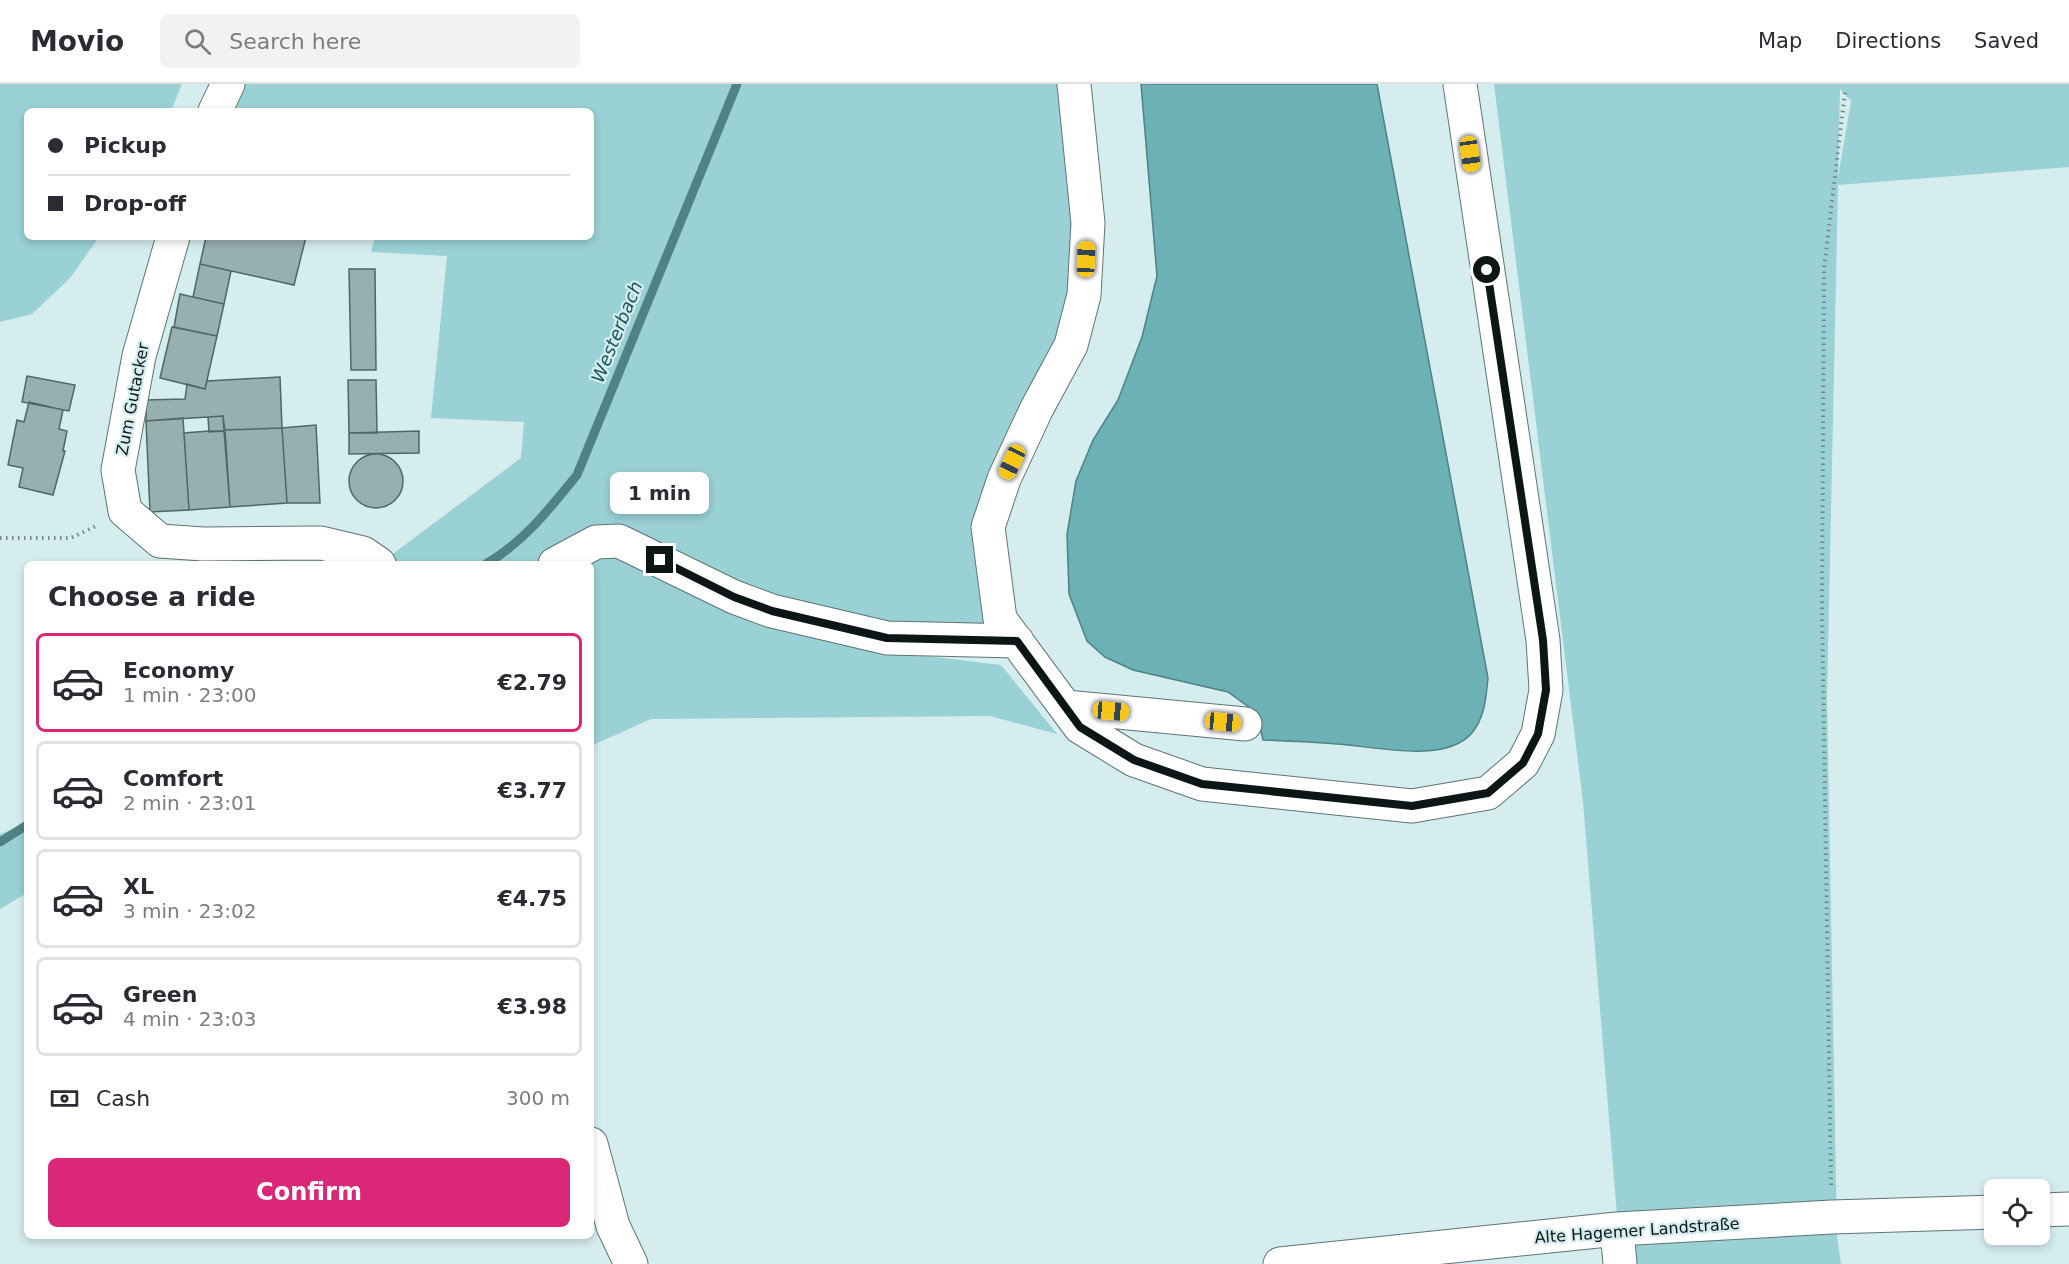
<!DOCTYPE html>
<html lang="en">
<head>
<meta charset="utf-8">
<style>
  body { margin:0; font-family:"DejaVu Sans",sans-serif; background:#f2f2f3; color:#2b2b33; height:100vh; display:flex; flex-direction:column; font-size:22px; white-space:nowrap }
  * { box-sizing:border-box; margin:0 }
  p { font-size:20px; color:#7c7c81 }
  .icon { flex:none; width:33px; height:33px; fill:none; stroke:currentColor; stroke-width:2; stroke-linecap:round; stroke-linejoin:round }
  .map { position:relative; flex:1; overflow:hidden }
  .sheet { position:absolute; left:24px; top:477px; width:570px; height:678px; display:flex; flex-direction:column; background:#fff; border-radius:9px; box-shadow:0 3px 9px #0003 }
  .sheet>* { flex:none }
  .banner { position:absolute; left:24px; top:24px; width:570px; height:132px; border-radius:9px; box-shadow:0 3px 9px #0003; display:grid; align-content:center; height:132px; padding:0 24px; background:#fff }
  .tools { position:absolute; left:1984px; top:1095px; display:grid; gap:12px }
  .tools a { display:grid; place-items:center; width:66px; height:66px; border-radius:9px; background:#fff; box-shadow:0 3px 9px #0003; font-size:30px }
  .end { position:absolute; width:27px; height:27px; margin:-14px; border:8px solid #0d1616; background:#fff; box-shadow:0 0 0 3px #fff }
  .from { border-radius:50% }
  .bubble { position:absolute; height:42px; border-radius:9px; background:#fff; box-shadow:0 3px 9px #0003; font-size:20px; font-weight:600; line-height:42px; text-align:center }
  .car { position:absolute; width:18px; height:36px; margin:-18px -9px; border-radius:8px; box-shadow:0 0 4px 2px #0007; background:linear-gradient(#f5c518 24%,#345 0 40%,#f5c518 0 76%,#345 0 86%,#f5c518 0) }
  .banner b { display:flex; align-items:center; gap:21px; height:57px; font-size:22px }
  .banner b+b { border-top:2px solid #e1e1e2 }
  .banner i { width:15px; height:15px; background:#2b2b33 }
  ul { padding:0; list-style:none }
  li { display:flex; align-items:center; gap:18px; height:99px; margin:0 12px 9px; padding:0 12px; border:3px solid #e1e1e2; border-radius:9px }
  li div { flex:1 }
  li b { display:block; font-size:22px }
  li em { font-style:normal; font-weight:600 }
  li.current { border-color:#db2777 }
  li>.icon { width:54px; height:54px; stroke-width:1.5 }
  h2 { padding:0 24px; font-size:27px; line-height:72px }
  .pay { display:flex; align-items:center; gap:15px; height:66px; padding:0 24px; font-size:22px }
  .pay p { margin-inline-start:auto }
  .primary-button { display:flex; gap:12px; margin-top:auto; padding:12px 24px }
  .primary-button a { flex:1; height:69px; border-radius:9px; background:#db2777; color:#fff; font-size:24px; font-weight:600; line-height:69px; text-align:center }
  header { display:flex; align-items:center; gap:36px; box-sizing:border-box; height:84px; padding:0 30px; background:#fff; border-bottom:2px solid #e1e1e2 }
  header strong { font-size:28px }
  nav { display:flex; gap:33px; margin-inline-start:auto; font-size:21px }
  .search { width:420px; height:54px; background:#f2f2f3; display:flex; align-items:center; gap:15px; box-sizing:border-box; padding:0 21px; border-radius:9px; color:#7c7c81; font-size:22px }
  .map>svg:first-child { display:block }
  .green { fill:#99d1d5; fill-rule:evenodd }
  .water { fill:#6bb1b6; stroke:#4f8286; stroke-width:1.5 }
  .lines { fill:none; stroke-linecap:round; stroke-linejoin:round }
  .stream { stroke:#4f8286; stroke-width:9 }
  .building { fill:#98afb0; stroke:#506566; stroke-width:1.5 }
  .minor-casing { stroke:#5e7374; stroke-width:35 }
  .path { stroke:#758586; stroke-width:4; stroke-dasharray:1.5 4.5; stroke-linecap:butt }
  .minor { stroke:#fff; stroke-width:33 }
  .route { stroke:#0d1616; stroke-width:8 }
  .labels { text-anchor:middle; stroke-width:4.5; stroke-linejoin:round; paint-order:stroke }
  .street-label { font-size:16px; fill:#0d1616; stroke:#d5edee }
  .water-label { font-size:18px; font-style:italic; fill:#185559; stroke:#d5edee }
</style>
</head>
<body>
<header>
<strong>Movio</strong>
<div class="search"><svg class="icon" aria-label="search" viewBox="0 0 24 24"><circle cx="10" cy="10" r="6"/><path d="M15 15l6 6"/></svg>Search here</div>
<nav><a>Map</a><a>Directions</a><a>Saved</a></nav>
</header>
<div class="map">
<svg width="2069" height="1180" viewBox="0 0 2069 1180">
  <rect width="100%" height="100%" fill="#d5edee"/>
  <!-- green -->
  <path class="green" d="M0,0h182l-11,27h-144v126h72l-29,41 -38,36 -32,8z
    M238,0h829l12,211 -77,177 -7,161 -101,-7 -93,-16 -144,-65 -97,5 -22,14h-142l-6,-8 131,-98 3,-36 -93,-4 16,-162 -76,-4 4,-15h216v-126h-366z
    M1494,0h575v83l-231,18 -11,513 10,538 4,28h-220l-38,-462zM1840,5l11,12 -13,76z
    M607,465l286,103 108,13 56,69 -67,-18 -339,3 -60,27v-182h-15z
    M27,740v69l-27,16v-75z"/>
  <!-- water -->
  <path class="water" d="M1141,0h236l111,594c-2,19 -3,40 -17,56 -27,30 -98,12 -134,10 -25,-2 -49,-3 -74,-4l-6,-27 -29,-21 -95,-22 -28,-13 -18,-16 -18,-47 -2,-60 9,-53 17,-41 25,-40 24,-63 15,-61z"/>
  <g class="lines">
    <!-- stream -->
    <path class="stream" d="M486,480c38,-22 64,-56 91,-89l160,-391
      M0,758l27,-17"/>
  </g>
  <!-- building -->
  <path class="building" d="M206,153h100l-12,48 -94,-21z
    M200,180l31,7 -7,33 -31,-7z
    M349,185h26l1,101h-25z
    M180,210l44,10 -7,32 -43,-9z
    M172,243l45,9 -12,53 -45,-11z
    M27,292l48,9 -6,26 -47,-9z
    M280,293l2,51 -58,2 -1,-14 -77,5v-21l39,-1 2,-15 18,5 2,-8z
    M348,296h28l1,53h-28z
    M29,318l34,8 -4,19 8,2 -4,20h2l-12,44 -34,-8 4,-19 -15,-3 9,-45 7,2z
    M223,332l2,15 -16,1 -1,-15z
    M183,334l6,92 -39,2 -4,-91z
    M316,341l4,78h-33l-5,-75z
    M282,344l5,75 -57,4 -6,-77z
    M209,347h16l5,76 -41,3 -5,-77z
    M419,347v22l-70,1v-21z
    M349 397a27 27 0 1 1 54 0a27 27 0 1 1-54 0Z"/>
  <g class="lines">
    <!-- minor casing -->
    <g class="minor-casing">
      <path id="minor" d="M1074,0l14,139 -4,72 -13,50 -35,65 -32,69 -16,48 12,92 80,108 54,33 68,24 210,22 76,-13 35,-30 15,-29 8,-44 -3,-50 -83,-556
        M215,27l13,-27
        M173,153l-34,119 -21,114 7,41 35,30 43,3 118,-1 42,10 16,11
        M555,480l41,-22 23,-1 115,56 38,14 115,27 130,3
        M1066,623l179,17
        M591,1060l22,82 18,38
        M2040,1126l29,-1
        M1617,1145l3,35
        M1280,1180l337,-35 215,-12 163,-5"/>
    </g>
    <!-- path -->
    <path class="path" d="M0,454h71l27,-13
      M1831,1101l-9,-580 2,-336 21,-177"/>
    <!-- minor -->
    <use href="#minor" class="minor"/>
  </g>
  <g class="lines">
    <!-- route -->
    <path class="route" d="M660,476l74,37 38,14 115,27 130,3 63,86 54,33 68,24 210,22 76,-13 35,-30 15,-29 8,-44 -3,-50 -56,-370"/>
  </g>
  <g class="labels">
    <!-- street labels -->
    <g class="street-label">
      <text transform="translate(132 315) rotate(-79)" y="6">Zum Gutacker</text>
      <text transform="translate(1637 1146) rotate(-4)" y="6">Alte Hagemer Landstraße</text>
    </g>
    <!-- water labels -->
    <g class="water-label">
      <text transform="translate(617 248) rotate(-68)" y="6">Westerbach</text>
    </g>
  </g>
</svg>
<div class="tools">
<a><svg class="icon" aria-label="locate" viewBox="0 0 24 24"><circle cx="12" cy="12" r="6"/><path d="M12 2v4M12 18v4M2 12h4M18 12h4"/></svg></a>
</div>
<i class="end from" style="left:1487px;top:186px"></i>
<i class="end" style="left:660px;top:476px"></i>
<div class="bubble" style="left:610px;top:388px;width:99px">1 min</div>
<i class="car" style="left:1470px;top:70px;rotate:172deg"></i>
<i class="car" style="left:1086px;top:175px;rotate:2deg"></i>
<i class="car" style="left:1012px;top:378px;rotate:205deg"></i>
<i class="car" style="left:1111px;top:627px;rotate:95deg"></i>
<i class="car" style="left:1223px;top:638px;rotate:95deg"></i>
<div class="banner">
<b><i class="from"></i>Pickup</b>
<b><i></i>Drop-off</b>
</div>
<section class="sheet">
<h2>Choose a ride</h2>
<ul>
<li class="current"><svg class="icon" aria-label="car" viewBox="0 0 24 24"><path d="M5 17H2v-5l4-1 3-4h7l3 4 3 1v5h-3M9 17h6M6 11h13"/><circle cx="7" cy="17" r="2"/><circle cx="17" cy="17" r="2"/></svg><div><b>Economy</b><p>1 min · 23:00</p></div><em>€2.79</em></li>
<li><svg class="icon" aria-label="car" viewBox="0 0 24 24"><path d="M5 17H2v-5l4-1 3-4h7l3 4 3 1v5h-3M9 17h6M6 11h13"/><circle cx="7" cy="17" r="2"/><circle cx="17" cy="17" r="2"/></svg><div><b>Comfort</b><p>2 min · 23:01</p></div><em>€3.77</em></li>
<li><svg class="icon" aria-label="car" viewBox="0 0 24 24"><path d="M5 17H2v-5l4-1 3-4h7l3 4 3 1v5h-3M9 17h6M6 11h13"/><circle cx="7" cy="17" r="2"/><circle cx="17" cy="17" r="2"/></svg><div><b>XL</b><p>3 min · 23:02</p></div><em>€4.75</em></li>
<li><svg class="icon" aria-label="car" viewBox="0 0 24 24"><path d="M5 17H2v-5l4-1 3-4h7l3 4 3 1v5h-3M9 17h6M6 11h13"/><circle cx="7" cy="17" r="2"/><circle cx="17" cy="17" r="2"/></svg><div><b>Green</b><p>4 min · 23:03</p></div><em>€3.98</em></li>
</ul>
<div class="pay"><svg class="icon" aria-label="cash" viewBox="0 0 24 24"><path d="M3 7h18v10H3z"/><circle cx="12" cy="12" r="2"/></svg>Cash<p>300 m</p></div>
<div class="primary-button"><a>Confirm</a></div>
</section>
</div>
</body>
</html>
